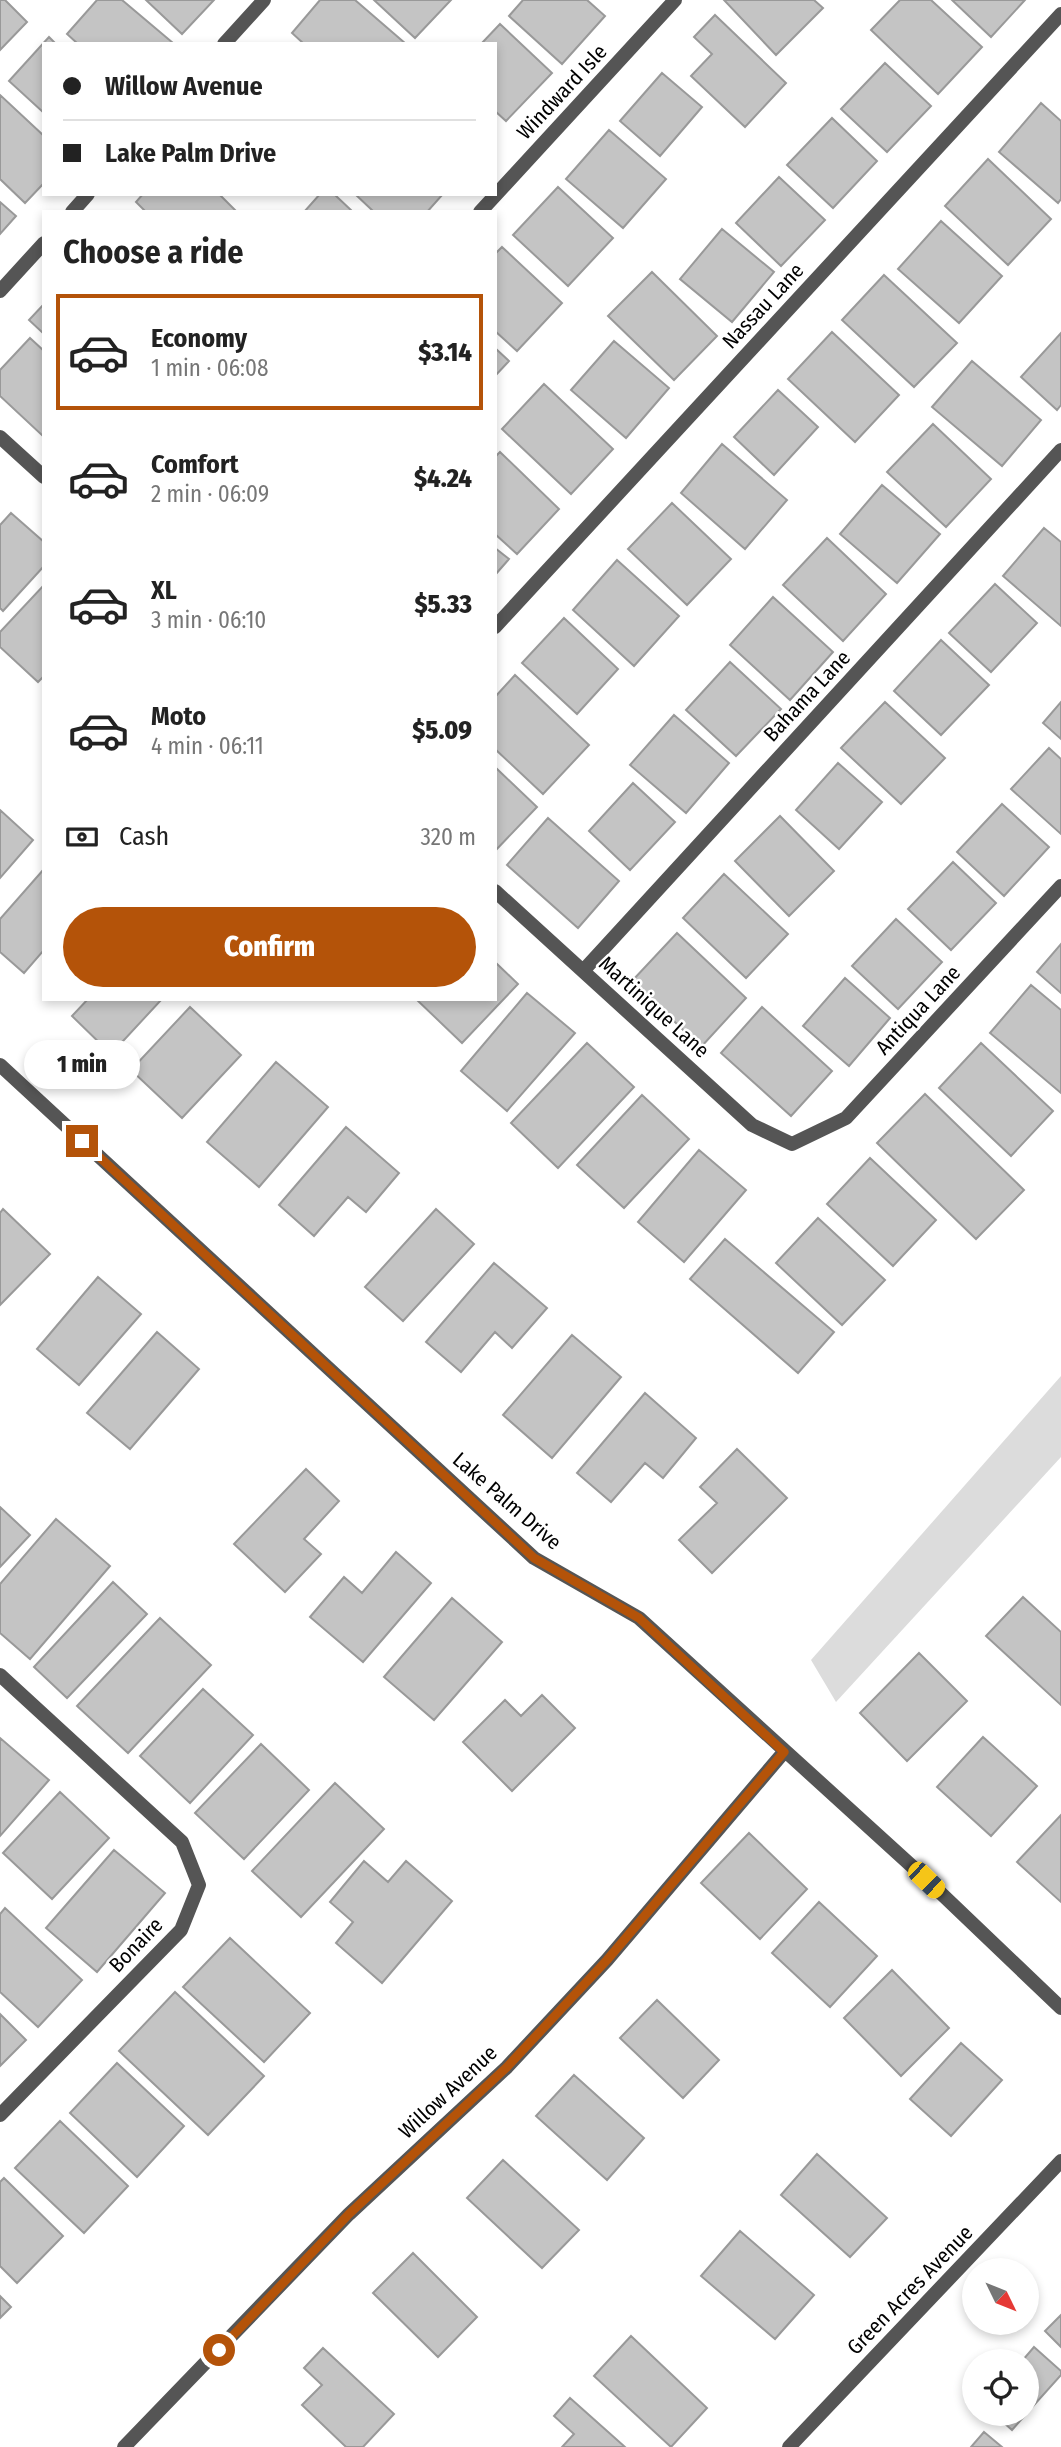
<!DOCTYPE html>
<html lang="en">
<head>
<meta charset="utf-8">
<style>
  body { margin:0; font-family:"Fira Sans Condensed",sans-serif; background:#f6f6f6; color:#222; height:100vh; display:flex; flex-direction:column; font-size:26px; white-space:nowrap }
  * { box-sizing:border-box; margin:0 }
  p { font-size:23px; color:#767676 }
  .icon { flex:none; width:38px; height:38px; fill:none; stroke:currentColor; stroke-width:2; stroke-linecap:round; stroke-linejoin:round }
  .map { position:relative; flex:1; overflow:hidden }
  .details { position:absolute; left:42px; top:210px; width:455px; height:791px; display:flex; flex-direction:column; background:#fff; border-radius:0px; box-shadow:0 4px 10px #0003 }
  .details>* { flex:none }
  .banner { position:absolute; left:42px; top:42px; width:455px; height:154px; border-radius:0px; box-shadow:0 4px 10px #0003; display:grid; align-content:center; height:154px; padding:0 21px; background:#fff }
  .needle { width:46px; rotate:133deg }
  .tools { position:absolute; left:962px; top:2258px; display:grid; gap:14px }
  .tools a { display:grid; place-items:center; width:77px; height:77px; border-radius:50%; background:#fff; box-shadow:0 4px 10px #0003; font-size:35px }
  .end { position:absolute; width:32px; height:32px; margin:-16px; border:9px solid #b45309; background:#fff; box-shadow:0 0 0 4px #fff }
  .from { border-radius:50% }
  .bubble { position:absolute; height:49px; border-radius:24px; background:#fff; box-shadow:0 4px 10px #0003; font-size:23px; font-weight:800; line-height:49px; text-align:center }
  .car { position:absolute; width:21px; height:42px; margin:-21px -10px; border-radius:9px; box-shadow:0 0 5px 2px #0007; background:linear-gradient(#f5c518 24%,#345 0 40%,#f5c518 0 76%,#345 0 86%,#f5c518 0) }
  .banner b { display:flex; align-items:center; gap:24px; height:66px; font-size:26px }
  .banner b+b { border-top:2px solid #e0e0e0 }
  .banner i { width:18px; height:18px; background:#222 }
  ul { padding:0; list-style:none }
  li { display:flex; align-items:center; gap:21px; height:116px; margin:0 14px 10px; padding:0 7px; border:4px solid transparent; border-radius:0px }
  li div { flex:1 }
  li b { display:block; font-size:26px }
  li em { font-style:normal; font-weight:800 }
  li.current { border-color:#b45309 }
  li>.icon { width:63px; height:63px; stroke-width:1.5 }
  h2 { padding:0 21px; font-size:32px; line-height:84px }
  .pay { display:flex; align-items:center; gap:18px; height:77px; padding:0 21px; font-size:26px }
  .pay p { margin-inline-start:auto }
  .action { display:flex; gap:14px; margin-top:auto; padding:14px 21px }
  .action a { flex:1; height:80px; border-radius:42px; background:#b45309; color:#fff; font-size:28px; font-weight:800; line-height:80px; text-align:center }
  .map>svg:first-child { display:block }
  .green { fill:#dcdcdc }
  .building { fill:#c4c4c4; stroke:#999; stroke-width:2 }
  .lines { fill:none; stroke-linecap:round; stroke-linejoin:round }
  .street { stroke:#555; stroke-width:14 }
  .route { stroke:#b45309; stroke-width:9 }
  .labels { text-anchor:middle; stroke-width:5; stroke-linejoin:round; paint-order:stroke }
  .street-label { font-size:21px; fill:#000; stroke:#fff }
</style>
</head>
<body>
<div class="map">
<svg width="1061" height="2447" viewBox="0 0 1061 2447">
  <rect width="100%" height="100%" fill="#fff"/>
  <!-- green -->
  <path class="green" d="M1061,1376v81l-225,245 -25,-42z"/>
  <!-- building -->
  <path class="building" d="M0,0h5l22,22 -27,28z
    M97,0h25l51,43 -95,1 -11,-10z
    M146,0h68l-32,34z
    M320,0h35l51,44h-102l-12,-11z
    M374,0h77l-36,38z
    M523,0h64l18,16 -43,48 -53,-48z
    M724,0h90l9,8 -47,47z
    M900,0h31l51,47 -44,47 -67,-64z
    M952,0h73l-34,37z
    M715,15l71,68 -41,44 -54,-51 21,-22 -18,-17z
    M500,24l52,49 -46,48 -11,-10v-67h-14z
    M49,37l7,7h-12v69l-35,-32z
    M885,63l46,43 -44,46 -46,-43z
    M662,73l40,34 -42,49 -40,-35z
    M0,95l44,41v47l-19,20 -25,-24z
    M1041,103l20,18v78l-3,4 -59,-51z
    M832,118l45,43 -44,47 -46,-43z
    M609,130l57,49 -43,49 -57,-49z
    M988,159l63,60 -43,46 -63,-59z
    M779,177l46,43 -44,46 -45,-43z
    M558,187l55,51 -45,48 -55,-51z
    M143,194h76l18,18h-91l-10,-10z
    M320,194h14l19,18h-49z
    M355,194h88l-16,18h-53z
    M0,202l16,14 -16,18z
    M941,221l61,55 -43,47 -61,-54z
    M722,229l52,43 -42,50 -52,-43z
    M502,247l60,56 -45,48 -22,-20v-77z
    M652,272l65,64 -43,44 -66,-64z
    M884,275l73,68 -43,44 -72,-67z
    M44,304v30l-15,-14z
    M832,332l67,63 -44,47 -67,-63z
    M1061,333v72l-4,5 -36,-33z
    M30,338l14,13v86l-44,-41v-26z
    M614,341l55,47 -43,50 -55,-48z
    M495,348l14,13 -14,15z
    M972,361l69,59 -39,46 -70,-59z
    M544,384l69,65 -42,45 -69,-65z
    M778,390l40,37 -44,48 -40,-38z
    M933,424l58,55 -45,48 -59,-55z
    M722,444l65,56 -42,49 -64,-56z
    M500,452l59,57 -42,45 -22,-20v-77z
    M882,485l58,49 -43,49 -57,-49z
    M672,503l59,56 -44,46 -59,-56z
    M11,513l33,29v24l-41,45 -3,-3v-83z
    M1044,528l17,14v84l-58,-50z
    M827,538l59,56 -43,47 -60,-56z
    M495,548l14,11 -14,16z
    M617,560l62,56 -45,50 -61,-56z
    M995,584l42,39 -46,49 -42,-39z
    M44,585v91l-6,6 -38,-35v-15z
    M773,597l60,55 -43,48 -60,-55z
    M564,618l54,51 -41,45 -55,-51z
    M941,640l48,45 -48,50 -47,-44z
    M730,662l51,47 -45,47 -50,-46z
    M515,675l74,70 -46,49 -48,-45v-52z
    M885,702l60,56 -44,46 -60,-56z
    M1061,702v37l-18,-16z
    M674,715l55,48 -43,50 -56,-48z
    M1049,748l12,11v75l-50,-45z
    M838,763l44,39 -43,47 -43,-39z
    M495,767l42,40 -42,44z
    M633,783l42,39 -45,48 -41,-39z
    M1002,804l47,43 -45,49 -47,-44z
    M0,810l33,30 -33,38z
    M780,816l54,55 -45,45 -54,-55z
    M548,818l71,63 -41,47 -71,-63z
    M953,862l43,41 -45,47 -43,-41z
    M44,869v81l-20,23 -24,-21v-33z
    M724,874l64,60 -42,44 -63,-60z
    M896,919l46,43 -44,47 -46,-43z
    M677,933l69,65 -45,49 -69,-66z
    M1061,944v49l-24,-21z
    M495,962l23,22 -56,59 -46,-44h79z
    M845,978l45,40 -41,48 -46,-40z
    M1031,985l30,25v83l-71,-60z
    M527,993l48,40 -68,78 -46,-40z
    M88,999h74l-51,55 -39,-38z
    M190,1007l51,48 -59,63 -51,-48z
    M762,1007l70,64 -41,45 -70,-63z
    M587,1043l47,44 -76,81 -47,-45z
    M981,1043l72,68 -42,45 -72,-68z
    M276,1062l52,45 -69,80 -52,-45z
    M925,1094l99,96 -48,49 -99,-96z
    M642,1095l47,44 -65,69 -47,-43z
    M346,1127l53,46 -33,39 -18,-15 -34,39 -35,-31z
    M699,1150l47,40 -62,72 -46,-40z
    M870,1158l66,62 -43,46 -66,-62z
    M3,1209l47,45 -50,51v-92z
    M436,1209l38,35 -71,77 -38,-34z
    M818,1218l67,62 -43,45 -66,-62z
    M725,1239l109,93 -36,41 -108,-94z
    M494,1263l53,45 -35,40 -17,-16 -34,40 -35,-30z
    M98,1277l43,37 -62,71 -42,-36z
    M157,1332l42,37 -69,80 -43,-36z
    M572,1335l49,42 -69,81 -49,-43z
    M645,1393l51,45 -33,40 -18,-15 -34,39 -34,-29z
    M737,1449l50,49 -75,75 -33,-33 38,-37 -17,-16z
    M306,1469l33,32 -35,38 17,15 -36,38 -51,-48z
    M0,1507l30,28 -30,32z
    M56,1519l54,47 -80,93 -30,-26v-49z
    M396,1552l35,31 -68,79 -53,-45 34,-40 18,16z
    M113,1582l34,32 -80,84 -33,-31z
    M1023,1597l38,35v73l-75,-69z
    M452,1598l50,44 -68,78 -50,-43z
    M160,1618l51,47 -83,88 -51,-47z
    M919,1653l48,48 -60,60 -47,-48z
    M203,1689l50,46 -63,68 -50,-47z
    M542,1695l33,33 -63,63 -49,-49 42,-42 16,16z
    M983,1737l54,49 -46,50 -54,-49z
    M0,1738l49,42 -49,56z
    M261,1744l48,46 -65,69 -49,-46z
    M335,1783l49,46 -83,88 -49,-46z
    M60,1792l49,46 -57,61 -49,-46z
    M1061,1815v87l-44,-40z
    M749,1833l58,56 -47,50 -59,-56z
    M114,1850l51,43 -68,79 -51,-44z
    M364,1861l24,21 18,-21 46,40 -70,82 -46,-40 17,-21 -23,-20z
    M819,1902l58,54 -47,51 -58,-54z
    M5,1908l77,72 -44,47 -38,-35v-78z
    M230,1938l80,75 -46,49 -81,-75z
    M892,1970l57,58 -48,48 -57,-58z
    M175,1992l89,84 -56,59 -89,-84z
    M657,2000l62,60 -36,38 -63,-60z
    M0,2014l26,26 -26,26z
    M961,2043l41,37 -51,56 -41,-37z
    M117,2063l67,63 -47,51 -67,-64z
    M574,2075l70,63 -37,42 -71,-64z
    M60,2121l68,65 -44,47 -69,-65z
    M817,2154l70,64 -37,39 -69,-62z
    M503,2160l76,70 -37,38 -75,-70z
    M4,2178l59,58 -46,47 -17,-17v-84z
    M740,2231l74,64 -39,44 -74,-63z
    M413,2253l64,64 -39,40 -65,-64z
    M0,2296l11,11 -11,11z
    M1061,2315v32l-16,-16z
    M631,2336l76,72 -36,39 -77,-71z
    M1034,2347l27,24v4l-34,38v-52h-5z
    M323,2348l71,66 -31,33h-17l-44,-42 20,-20 -18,-17z
    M570,2398l55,49h-63l12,-13 -20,-18z
    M993,2413h34l-15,17z
    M984,2432l18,15h-31z"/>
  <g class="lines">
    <!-- street -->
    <path class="street" d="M224,44l40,-44
      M72,212l16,-18
      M480,212l195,-212
      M0,291l44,-48
      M0,437l44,40
      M495,627l566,-613
      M495,891l257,234 40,19 54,-26 215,-232
      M583,971l478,-521
      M0,1065l534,493 105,60 287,261 135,129
      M0,1675l182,167 17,43 -18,45 -181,185
      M124,2447l225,-233 158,-147 100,-107 177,-208
      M789,2447l272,-286"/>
  </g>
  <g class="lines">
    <!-- route -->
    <path class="route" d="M82,1141l452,417 105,60 145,134 -177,208 -100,107 -158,147 -130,136"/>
  </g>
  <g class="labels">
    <!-- street labels -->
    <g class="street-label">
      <text transform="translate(562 92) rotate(-47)" y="7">Windward Isle</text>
      <text transform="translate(763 306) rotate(-47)" y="7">Nassau Lane</text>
      <text transform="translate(807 696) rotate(-47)" y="7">Bahama Lane</text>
      <text transform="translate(654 1007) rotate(42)" y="7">Martinique Lane</text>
      <text transform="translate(918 1010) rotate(-47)" y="7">Antiqua Lane</text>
      <text transform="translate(507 1501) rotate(41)" y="7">Lake Palm Drive</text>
      <text transform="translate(136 1945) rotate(-46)" y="7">Bonaire</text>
      <text transform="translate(448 2092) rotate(-43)" y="7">Willow Avenue</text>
      <text transform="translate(910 2290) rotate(-46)" y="7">Green Acres Avenue</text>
    </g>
  </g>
</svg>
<div class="tools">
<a><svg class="needle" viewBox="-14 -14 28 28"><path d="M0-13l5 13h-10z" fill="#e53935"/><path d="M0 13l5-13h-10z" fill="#767676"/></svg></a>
<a><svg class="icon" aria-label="locate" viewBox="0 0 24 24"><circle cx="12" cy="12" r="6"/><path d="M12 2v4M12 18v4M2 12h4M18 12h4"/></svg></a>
</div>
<i class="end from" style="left:219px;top:2350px"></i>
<i class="end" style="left:82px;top:1141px"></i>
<div class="bubble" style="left:24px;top:1040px;width:116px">1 min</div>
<i class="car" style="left:926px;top:1880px;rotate:134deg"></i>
<div class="banner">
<b><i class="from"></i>Willow Avenue</b>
<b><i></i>Lake Palm Drive</b>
</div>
<section class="details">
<h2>Choose a ride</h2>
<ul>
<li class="current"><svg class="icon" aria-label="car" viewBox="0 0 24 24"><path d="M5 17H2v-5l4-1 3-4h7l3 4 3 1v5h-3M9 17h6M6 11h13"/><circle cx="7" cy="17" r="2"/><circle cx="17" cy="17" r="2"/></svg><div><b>Economy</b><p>1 min · 06:08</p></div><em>$3.14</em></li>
<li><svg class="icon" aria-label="car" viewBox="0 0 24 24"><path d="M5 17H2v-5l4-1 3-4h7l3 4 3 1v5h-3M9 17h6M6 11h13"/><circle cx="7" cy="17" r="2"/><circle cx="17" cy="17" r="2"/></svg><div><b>Comfort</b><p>2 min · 06:09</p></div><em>$4.24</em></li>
<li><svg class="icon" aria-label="car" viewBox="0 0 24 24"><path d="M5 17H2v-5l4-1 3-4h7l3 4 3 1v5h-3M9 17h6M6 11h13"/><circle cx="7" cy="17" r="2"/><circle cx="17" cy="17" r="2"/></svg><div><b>XL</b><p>3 min · 06:10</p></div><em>$5.33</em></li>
<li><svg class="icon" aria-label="car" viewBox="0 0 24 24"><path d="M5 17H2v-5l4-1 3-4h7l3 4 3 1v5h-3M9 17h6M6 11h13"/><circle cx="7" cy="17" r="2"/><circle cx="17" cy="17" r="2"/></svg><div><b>Moto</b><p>4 min · 06:11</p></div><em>$5.09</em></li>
</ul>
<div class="pay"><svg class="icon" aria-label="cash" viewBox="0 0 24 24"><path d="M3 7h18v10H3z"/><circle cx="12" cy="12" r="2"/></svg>Cash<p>320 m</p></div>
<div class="action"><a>Confirm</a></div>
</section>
</div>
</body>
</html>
